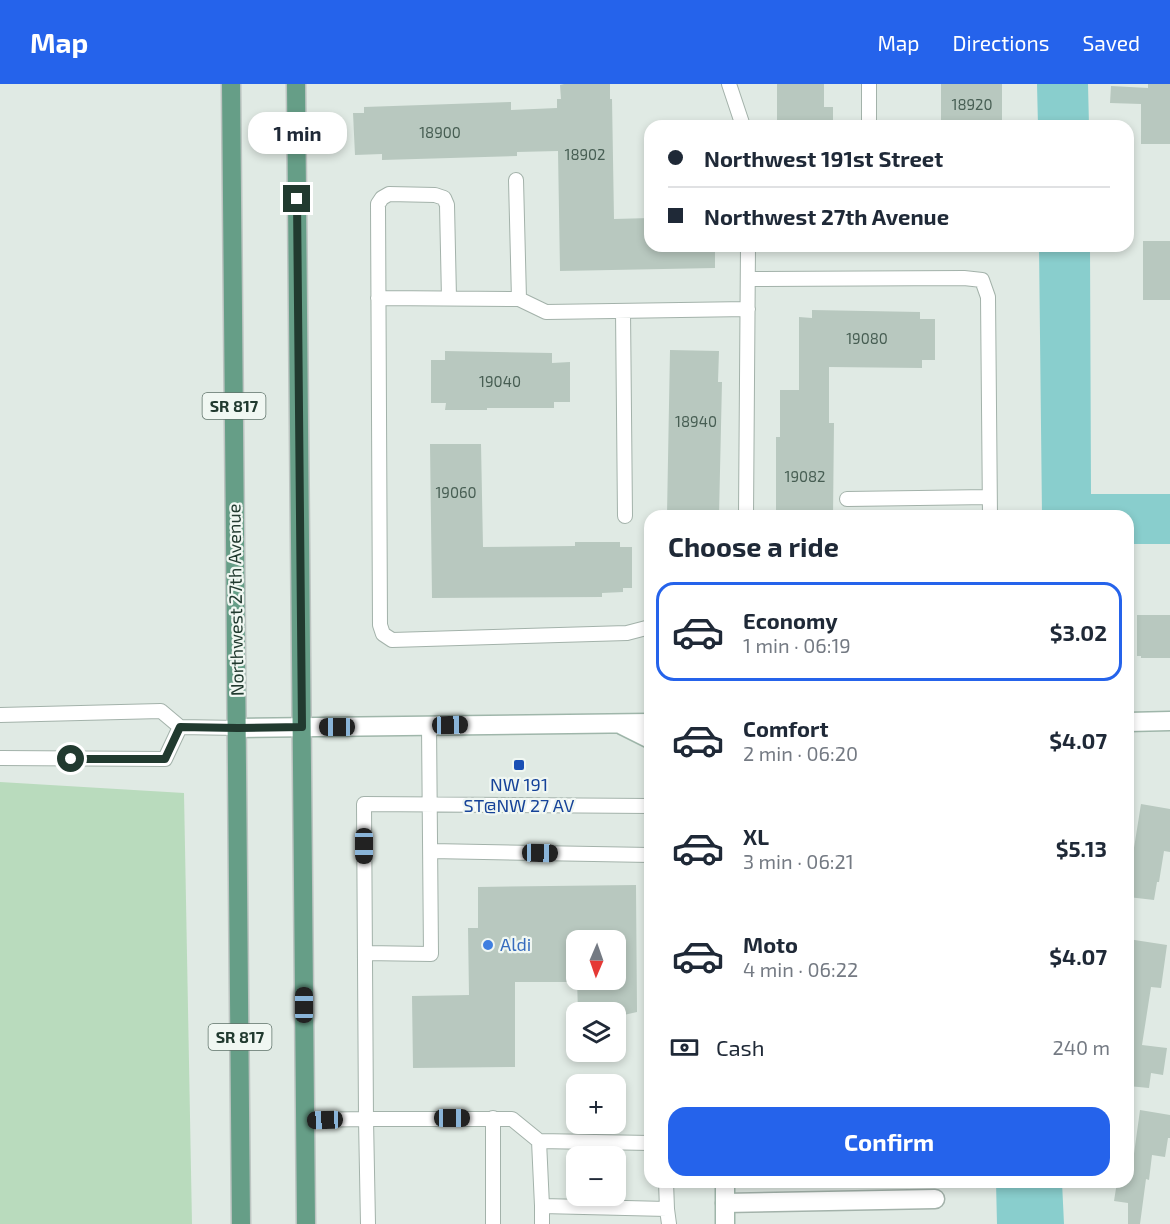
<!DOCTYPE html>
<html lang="en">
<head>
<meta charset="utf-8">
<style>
  body { margin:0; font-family:"Exo 2",sans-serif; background:#f6f6f7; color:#1f2937; height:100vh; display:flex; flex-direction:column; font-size:22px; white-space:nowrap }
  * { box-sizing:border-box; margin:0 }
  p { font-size:20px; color:#747a83 }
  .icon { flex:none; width:33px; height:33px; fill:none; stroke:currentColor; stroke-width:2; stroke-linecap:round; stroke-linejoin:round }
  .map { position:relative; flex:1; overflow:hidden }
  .drawer { position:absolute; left:644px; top:426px; width:490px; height:678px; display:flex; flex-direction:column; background:#fff; border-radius:18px; box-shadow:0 3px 9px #0003 }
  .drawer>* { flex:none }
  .banner { position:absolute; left:644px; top:36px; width:490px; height:132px; border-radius:18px; box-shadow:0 3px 9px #0003; display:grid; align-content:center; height:132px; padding:0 24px; background:#fff }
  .needle { width:39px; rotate:182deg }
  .fabs { position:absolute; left:566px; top:846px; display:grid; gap:12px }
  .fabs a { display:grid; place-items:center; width:60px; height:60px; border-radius:12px; background:#fff; box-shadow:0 3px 9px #0003; font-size:30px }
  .end { position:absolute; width:27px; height:27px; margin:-14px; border:8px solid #213a2f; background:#fff; box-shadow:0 0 0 3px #fff }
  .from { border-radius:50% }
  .bubble { position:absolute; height:42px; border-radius:18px; background:#fff; box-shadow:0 3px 9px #0003; font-size:20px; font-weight:700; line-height:42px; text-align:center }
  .car { position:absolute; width:18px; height:36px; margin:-18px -9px; border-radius:8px; box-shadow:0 0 4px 2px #0007; background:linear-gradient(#222 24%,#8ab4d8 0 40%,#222 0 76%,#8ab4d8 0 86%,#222 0) }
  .banner b { display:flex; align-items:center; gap:21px; height:57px; font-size:22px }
  .banner b+b { border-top:2px solid #e0e1e3 }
  .banner i { width:15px; height:15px; background:#1f2937 }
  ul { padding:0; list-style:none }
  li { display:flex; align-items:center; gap:18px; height:99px; margin:0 12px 9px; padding:0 12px; border:3px solid transparent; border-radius:18px }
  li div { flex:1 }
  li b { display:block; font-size:22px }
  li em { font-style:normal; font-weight:700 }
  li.selected { border-color:#2563eb }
  li>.icon { width:54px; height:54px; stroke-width:1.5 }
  h2 { padding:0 24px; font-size:27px; line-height:72px }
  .pay { display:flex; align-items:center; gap:15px; height:66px; padding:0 24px; font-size:22px }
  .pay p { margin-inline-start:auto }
  .button { display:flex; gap:12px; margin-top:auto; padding:12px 24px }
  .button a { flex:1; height:69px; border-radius:18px; background:#2563eb; color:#fff; font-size:24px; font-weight:700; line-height:69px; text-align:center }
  header { display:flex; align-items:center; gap:36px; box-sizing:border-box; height:84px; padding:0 30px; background:#2563eb; color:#fff }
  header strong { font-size:28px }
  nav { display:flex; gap:33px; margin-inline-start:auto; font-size:21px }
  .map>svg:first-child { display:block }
  .green { fill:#b9dbbd }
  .water { fill:#89cecd }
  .building { fill:#b8c8bf }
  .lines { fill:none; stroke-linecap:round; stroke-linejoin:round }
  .lane-casing { stroke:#a3b2aa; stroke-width:16 }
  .street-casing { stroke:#a3b2aa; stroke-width:21 }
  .secondary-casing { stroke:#9fb6aa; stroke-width:21 }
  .primary-casing { stroke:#bcc4c1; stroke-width:21 }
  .lane { stroke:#fff; stroke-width:14 }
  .street { stroke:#fff; stroke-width:18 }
  .secondary { stroke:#fff; stroke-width:18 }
  .primary { stroke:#669e87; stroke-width:18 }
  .route { stroke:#213a2f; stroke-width:8 }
  .transit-dot { fill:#1a4fb4; stroke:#f0f7f2; stroke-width:2 }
  .shop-dot { fill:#3f7fe0; stroke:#f0f7f2; stroke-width:2 }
  .labels { text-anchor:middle; stroke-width:4.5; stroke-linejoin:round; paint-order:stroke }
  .number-label { font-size:15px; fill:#475e53 }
  .shield { fill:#f0f7f2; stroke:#5f736a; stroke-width:1.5 }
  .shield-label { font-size:16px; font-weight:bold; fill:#213a2f }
  .street-label { font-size:18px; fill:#213a2f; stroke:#f0f7f2 }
  .transit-label { font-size:18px; fill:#164399; stroke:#f0f7f2 }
  .shop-label { font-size:18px; fill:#366cbe; stroke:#f0f7f2; text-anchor:start }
</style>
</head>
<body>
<header>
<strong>Map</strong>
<nav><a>Map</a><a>Directions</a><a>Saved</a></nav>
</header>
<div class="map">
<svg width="1170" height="1140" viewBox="0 0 1170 1140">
  <rect width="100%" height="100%" fill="#e0eae4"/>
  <!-- green -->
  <path class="green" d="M0,698l184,11 8,431h-192z"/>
  <!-- water -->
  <path class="water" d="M1037,0h51l1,42h-51z
    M1039,162h51l1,248h79v50h-42v-28h-86z
    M996,1098h66l2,42h-67z"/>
  <!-- building -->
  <path class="building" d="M564,0h46v15h2l2,120 36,-1v28h65v22l-155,3 -2,-120 -41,1v4l-135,4v-6l-27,1 -2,-42h11v-6l147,-5v8l46,-2v-9h4l-1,-14z
    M777,0h47v23h9v19h-56z
    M941,0h61v42h-61z
    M1148,0h22v60h-29v-40l-31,-1 1,-17 37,2z
    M1143,157h27v59h-27z
    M812,226l108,2v7h15v41h-13v8l-93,-1v56h5l-1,93h-57v-79h4v-47h19v-73l13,1z
    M670,266l49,1 -1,31h4l-3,134 -52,-1z
    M445,267l107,2v10l18,-1v40h-16v6h-67v2h-42l1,-7h-15v-43h14z
    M430,360h51l2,103 92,-1v-4h45v5h12v41h-9v4l-21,1v4l-170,1z
    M1137,531h33v43h-29v-2h-4z
    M1141,720l29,5v43l-6,-1 -5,31h-2l-3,18 -26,-3v-33l2,-10h3z
    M636,801l1,127 -22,5v-5h-37l-1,-32h38v-40h-39v42h-61v85l-102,1 -1,-72 57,-1 -1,-67h10v-41z
    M1128,855l39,6 -6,43 -10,-1 -9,58 25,3 -4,27 -12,-2 -2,15 -21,-2z
    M1140,1026l30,5v23h-2l-3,19 -13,-2 -3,25 -3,-1 -6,45h-12v-21l-14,-2 3,-19h11v-22l5,1z"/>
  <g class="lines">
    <!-- lane casing -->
    <g class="lane-casing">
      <path id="lane" d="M729,0l14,42
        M869,0v42
        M516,96l3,119
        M748,195l216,-1 18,2 6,17 2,219
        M378,214l141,1 27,13 202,-3
        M449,214l-2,-93 -3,-7 -9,-3 -46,-1 -7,4 -4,6 2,421 3,9 9,6 235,-7 23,-6
        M623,227l2,205
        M847,415l142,-2
        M746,432l2,-270
        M0,631l161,-4 19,16 58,1
        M0,674l165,1 15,-32
        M431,767l219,4
        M365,869l66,1 -2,-229
        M305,1036l61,-1 -2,-315 286,2
        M666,1098l1,27
        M542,1122l-3,-65 111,2
        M368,1140l-2,-105h146l27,22
        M493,1140v-106
        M542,1140v-18l125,3 2,15"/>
    </g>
    <!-- street casing -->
    <g class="street-casing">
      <path id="street" d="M725,1119l210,-4"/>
    </g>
    <!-- secondary casing -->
    <g class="secondary-casing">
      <path id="secondary" d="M1128,638l42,-1
        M622,641l28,14
        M238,644l412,-5
        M725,1098v42"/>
    </g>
    <!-- primary casing -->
    <g class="primary-casing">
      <path id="primary" d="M231,0l10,1140
        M296,0l10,1140"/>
    </g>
    <!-- lane -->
    <use href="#lane" class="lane"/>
    <!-- street -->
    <use href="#street" class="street"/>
    <!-- secondary -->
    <use href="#secondary" class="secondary"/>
    <!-- primary -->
    <use href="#primary" class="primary"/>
  </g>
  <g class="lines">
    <!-- route -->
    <path class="route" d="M71,675h94l15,-32 58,1 64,-1 -5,-528"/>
  </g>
  <!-- markers -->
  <rect class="transit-dot" x="513" y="675" width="12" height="12" rx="3"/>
  <circle class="shop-dot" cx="488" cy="861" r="6"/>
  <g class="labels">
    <!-- number labels -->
    <g class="number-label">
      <text x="972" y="26">18920</text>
      <text x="440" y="54">18900</text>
      <text x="585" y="76">18902</text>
      <text x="867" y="260">19080</text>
      <text x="500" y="303">19040</text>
      <text x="696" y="343">18940</text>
      <text x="805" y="398">19082</text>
      <text x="456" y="414">19060</text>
    </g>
    <!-- shield labels -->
    <g class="shield">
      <rect x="202.5" y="309" width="63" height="26" rx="4.5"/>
      <rect x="208.5" y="940" width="63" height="26" rx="4.5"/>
    </g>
    <g class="shield-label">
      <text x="234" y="328">SR 817</text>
      <text x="240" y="959">SR 817</text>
    </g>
    <!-- street labels -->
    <g class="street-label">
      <text transform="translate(236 516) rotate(-91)" y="6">Northwest 27th Avenue</text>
    </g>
    <!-- transit labels -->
    <g class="transit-label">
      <text x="519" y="707">NW 191<tspan x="519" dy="21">ST@NW 27 AV</tspan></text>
    </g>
    <!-- shop labels -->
    <g class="shop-label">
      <text x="500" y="867">Aldi</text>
    </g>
  </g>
</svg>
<div class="fabs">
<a><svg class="needle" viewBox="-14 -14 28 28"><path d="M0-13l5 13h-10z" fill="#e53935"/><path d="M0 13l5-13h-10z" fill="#747a83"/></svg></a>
<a><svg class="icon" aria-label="layers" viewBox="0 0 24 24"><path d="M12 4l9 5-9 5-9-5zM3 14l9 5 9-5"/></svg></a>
<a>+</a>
<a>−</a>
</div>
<i class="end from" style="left:71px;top:675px"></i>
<i class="end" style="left:297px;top:115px"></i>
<div class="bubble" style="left:248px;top:28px;width:99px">1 min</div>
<i class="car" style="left:450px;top:641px;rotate:89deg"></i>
<i class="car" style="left:337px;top:643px;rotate:270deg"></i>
<i class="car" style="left:364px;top:762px;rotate:180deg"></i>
<i class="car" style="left:540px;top:769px;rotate:91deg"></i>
<i class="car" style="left:304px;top:921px;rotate:0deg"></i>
<i class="car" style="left:452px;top:1034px;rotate:90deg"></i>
<i class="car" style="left:325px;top:1036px;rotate:268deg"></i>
<div class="banner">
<b><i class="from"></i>Northwest 191st Street</b>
<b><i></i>Northwest 27th Avenue</b>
</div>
<section class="drawer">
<h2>Choose a ride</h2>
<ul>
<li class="selected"><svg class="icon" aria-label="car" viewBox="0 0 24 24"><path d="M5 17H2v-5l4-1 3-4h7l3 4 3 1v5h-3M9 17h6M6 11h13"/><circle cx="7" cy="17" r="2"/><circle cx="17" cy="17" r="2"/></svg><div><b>Economy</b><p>1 min · 06:19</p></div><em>$3.02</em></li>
<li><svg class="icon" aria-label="car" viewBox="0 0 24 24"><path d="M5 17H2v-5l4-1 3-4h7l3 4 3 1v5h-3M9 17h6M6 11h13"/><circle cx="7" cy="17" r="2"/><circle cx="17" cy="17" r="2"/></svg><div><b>Comfort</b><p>2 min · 06:20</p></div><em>$4.07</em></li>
<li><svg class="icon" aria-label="car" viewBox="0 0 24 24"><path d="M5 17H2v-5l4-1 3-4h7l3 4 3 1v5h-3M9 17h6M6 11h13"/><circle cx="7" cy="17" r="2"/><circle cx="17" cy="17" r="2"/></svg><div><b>XL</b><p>3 min · 06:21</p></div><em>$5.13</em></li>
<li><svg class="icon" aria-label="car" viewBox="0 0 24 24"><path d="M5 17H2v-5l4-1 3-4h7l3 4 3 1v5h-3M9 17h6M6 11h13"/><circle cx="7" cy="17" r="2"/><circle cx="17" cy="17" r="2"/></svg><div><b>Moto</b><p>4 min · 06:22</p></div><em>$4.07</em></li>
</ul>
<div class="pay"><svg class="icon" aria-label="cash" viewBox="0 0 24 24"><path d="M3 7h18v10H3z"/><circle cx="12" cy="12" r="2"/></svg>Cash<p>240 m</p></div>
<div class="button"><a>Confirm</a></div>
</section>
</div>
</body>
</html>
